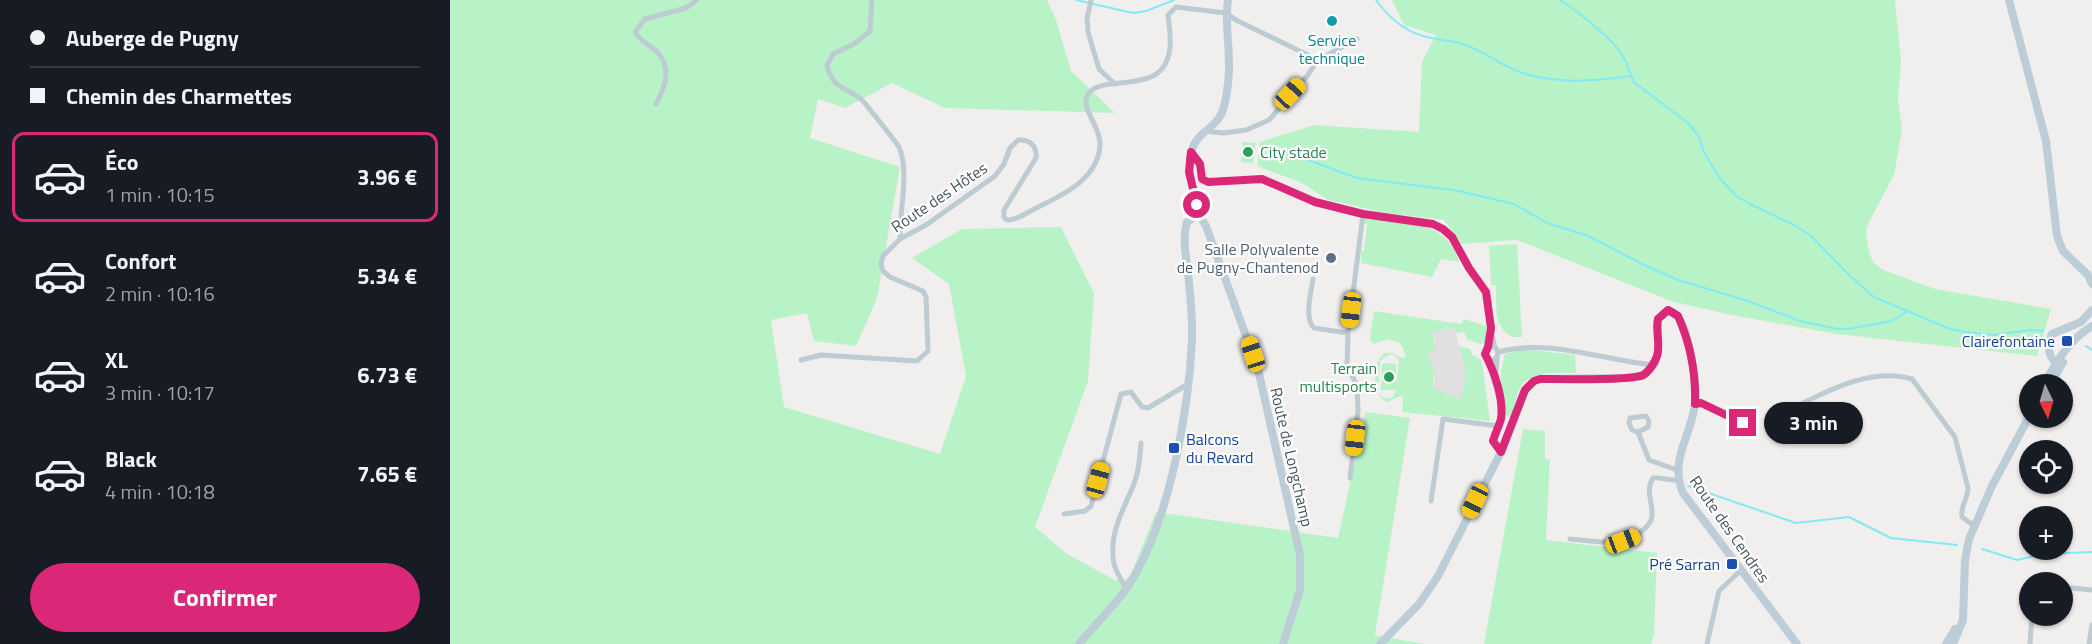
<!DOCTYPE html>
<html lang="fr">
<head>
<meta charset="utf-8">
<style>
  body { margin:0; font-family:"Titillium Web",sans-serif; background:#20242c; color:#f1f3f6; height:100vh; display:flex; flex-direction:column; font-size:22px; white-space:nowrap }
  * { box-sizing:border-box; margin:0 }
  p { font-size:20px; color:#9ea1a6 }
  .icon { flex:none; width:33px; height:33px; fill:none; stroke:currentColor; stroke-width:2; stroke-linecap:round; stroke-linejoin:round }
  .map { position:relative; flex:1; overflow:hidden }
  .drawer { display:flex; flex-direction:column; background:#171b24; width:450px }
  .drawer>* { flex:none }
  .hud { display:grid; align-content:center; height:132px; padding:0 30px; background:#171b24 }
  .needle { width:39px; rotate:175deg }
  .controls { position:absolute; left:1569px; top:374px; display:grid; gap:12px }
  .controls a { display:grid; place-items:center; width:54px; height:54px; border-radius:50%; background:#171b24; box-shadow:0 2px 4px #0004; font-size:30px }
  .end { position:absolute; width:27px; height:27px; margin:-14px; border:8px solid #db2777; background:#fff; box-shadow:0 0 0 3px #fff }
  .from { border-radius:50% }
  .bubble { position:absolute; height:42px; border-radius:21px; background:#171b24; box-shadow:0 2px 4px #0004; font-size:20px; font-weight:700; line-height:42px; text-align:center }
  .car { position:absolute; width:18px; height:36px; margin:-18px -9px; border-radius:8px; box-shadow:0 0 4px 2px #0007; background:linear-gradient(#f5c518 24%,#345 0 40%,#f5c518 0 76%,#345 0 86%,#f5c518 0) }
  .hud b { display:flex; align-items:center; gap:21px; height:57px; font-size:22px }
  .hud b+b { border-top:2px solid #363941 }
  .hud i { width:15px; height:15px; background:#f1f3f6 }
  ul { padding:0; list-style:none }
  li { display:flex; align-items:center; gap:18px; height:90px; margin:0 12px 9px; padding:0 18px; border:3px solid transparent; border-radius:12px }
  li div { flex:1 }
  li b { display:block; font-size:22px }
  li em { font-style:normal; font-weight:700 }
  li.current { border-color:#db2777 }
  li>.icon { width:54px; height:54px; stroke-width:1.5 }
  .cta { display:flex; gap:12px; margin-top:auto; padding:12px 30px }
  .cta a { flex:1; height:69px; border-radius:36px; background:#db2777; color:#fff; font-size:24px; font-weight:700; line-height:69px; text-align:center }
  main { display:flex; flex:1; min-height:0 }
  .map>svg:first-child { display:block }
  .education { fill:#e2dfe1 }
  .green { fill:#b8f3c8; fill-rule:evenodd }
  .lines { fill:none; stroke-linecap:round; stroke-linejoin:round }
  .stream { stroke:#82eaf4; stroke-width:2 }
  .street { stroke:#bdcbd2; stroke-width:5 }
  .secondary { stroke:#bdcdd7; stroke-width:8 }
  .route { stroke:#db2777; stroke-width:8 }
  .culture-dot { fill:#0f9aa8; stroke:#fff; stroke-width:2 }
  .leisure-dot { fill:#2e9e5b; stroke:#fff; stroke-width:2 }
  .service-dot { fill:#5c6f8a; stroke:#fff; stroke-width:2 }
  .transit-dot { fill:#1a4fb4; stroke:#fff; stroke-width:2 }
  .labels { text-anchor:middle; stroke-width:4.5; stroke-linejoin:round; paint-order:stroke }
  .culture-label { font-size:16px; fill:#0d838f; stroke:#fff }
  .leisure-label { font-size:16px; fill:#27864d; stroke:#fff; text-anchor:start }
  .street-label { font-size:16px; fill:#45555e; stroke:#fff }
  .service-label { font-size:16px; fill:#4e5e75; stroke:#fff; text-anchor:end }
  .transit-label { font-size:16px; fill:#164399; stroke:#fff; text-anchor:end }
</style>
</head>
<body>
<main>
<section class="drawer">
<div class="hud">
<b><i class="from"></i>Auberge de Pugny</b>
<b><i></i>Chemin des Charmettes</b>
</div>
<ul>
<li class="current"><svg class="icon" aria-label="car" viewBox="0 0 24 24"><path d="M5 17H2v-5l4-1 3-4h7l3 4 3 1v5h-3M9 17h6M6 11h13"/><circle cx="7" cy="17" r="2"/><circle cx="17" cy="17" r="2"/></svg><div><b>Éco</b><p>1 min · 10:15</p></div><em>3.96 €</em></li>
<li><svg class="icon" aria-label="car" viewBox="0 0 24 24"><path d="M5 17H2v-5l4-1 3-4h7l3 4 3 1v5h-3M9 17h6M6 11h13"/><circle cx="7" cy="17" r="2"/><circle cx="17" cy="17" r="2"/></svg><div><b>Confort</b><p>2 min · 10:16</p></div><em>5.34 €</em></li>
<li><svg class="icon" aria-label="car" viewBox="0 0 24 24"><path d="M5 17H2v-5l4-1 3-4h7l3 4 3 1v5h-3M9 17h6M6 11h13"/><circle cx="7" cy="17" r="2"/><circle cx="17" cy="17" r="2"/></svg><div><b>XL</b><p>3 min · 10:17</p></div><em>6.73 €</em></li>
<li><svg class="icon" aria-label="car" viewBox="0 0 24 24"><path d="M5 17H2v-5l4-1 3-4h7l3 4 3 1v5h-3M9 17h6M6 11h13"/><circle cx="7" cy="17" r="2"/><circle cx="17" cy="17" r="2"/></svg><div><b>Black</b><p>4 min · 10:18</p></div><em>7.65 €</em></li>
</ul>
<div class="cta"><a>Confirmer</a></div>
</section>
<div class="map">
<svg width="1642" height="644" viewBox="0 0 1642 644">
  <rect width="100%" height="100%" fill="#f1eeee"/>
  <!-- education -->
  <path class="education" d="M1005,328l3,15 11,28 -4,30 -32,-13 1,-20 -6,-14 8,-5 -4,-17z"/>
  <!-- green -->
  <path class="green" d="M0,0h597l9,20 15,51 44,42 -170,-5 -53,-25 -47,25 -27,-9 -8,39 90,29 -23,131 -21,48 -42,-5 -7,-28 -36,7 13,87 156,47 26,-78 -17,-92 -37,-26 50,-29 99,-2 33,66 -6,88 -53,146 32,27 48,26 14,-1 27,-67 182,26 28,-126 44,6 -35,217 50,9h-975z
    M942,0h503l6,60 -3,39 4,31 -8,45 -25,47 -3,10 3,21 5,10 9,7 52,19 116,20 -14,47 -201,-22 -109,-20 -53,-12 -157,-62 -55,4 -18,-24 -58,-7 -58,-13 -26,-17 -45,-17 3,-24 54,-17 105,7 3,-70 14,-27 -32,-10z
    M793,142l13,1 -3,20 -12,-1z
    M918,218c38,5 78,1 91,44l-18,-3 -9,18 -71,-14v-12h3l3,-27 -4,-1 1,-4z
    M1067,244l5,93h-10c-20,-12 -15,-31 -16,-52h-5l-2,-39z
    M924,311l87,13 3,-5 22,7 3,12 -4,5 -5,1 -13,-5 -3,-7 -8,1 -1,-5 -23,4 4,17 -8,6 6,13 -1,20 27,11c8,-19 6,-33 -1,-52l11,2 2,6 4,1 6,5 8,60 -88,-9 1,-22 -1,7h-4l-11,5c-16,-6 -15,-41 -2,-49 10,-2 12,5 20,5v-4l-5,-11 -13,-4 -13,5 -4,-5zM939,355h5l5,6 -3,24v-21l-12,-1 -2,2 -1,25h15l-3,7c-6,2 -11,2 -15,-5l2,-31z
    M1075,349l50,6 1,18c-18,0 -49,-3 -57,17 -3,8 -5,19 -7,28l-8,-3c-3,-24 -6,-37 1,-61z
    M1073,429l22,2v28h5l-4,81 111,13 -3,81 -3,10h-167z"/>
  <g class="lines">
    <!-- stream -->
    <path class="stream" d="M626,0l57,13 13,-2 28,-11
      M926,0c13,18 32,34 55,38 10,2 21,3 32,6 16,5 29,15 45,23 37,18 82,15 122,9
      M1110,0c15,9 51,38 61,53 7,9 8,21 14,30l53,40 10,12 5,15 15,26 18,20 12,7 48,23 15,10 38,39 25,22 76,32 15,3 29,3 37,-5 12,1
      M831,150l76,28 97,12 60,14 33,19 41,13 54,28 36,16 70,21 52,20 38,8h10l43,-8 17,-10
      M1636,346l6,4
      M1238,486l108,37 53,-6 42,21 66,7
      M1532,549l35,11 27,-6 48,-2"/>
    <!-- street -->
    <path class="street" d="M422,0l-2,31 -16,13 -21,10 -6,11c6,25 18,21 34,34 5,5 35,43 38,48 11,25 0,65 1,92
      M641,0l-4,19 1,13 11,37 16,15
      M868,60l39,-21
      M206,104c8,-15 16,-34 3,-50 -7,-9 -18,-11 -24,-22l10,-13 41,-11 11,-8
      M741,152l9,12 2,15 6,3 54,-3 53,23 30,8 88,14 10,5 9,8 17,31 17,24 3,9 2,27 -3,19
      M863,279c-2,14 -9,39 1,49l34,5
      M1041,330l4,18
      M1034 353a7 7 0 1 1 14 0a7 7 0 1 1-14 0Z
      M1048,352c51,-14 104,8 155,13
      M1038,359l12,43 1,17 -8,22 8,11
      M351,360l20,-5 96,6 11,-10 -2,-54 -3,-6 -33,-14 -7,-6 -2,-7 2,-8 17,-17 26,-14 69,-49 9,-12 6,-16 8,-8c12,-1 19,6 18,18l-32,52v7l3,3c10,0 20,-7 29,-12 27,-13 64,-30 64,-65 0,-16 -19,-35 -13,-47 12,-26 78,5 83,-49 1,-10 -1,-22 -2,-32l8,-8 50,6 10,7 82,40 -11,16 -38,44 -23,10 -22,3 -20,-2
      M1046,376l1,-18
      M1353,403c32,-16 72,-35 109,-24l43,58 13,51c0,10 -8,19 -6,29l11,8
      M1245,404l6,-1 42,20
      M1188,432l10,-5 1,-6 -3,-5 -16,2 -1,5 3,7 6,2 11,28 28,10
      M900,478l8,-67 -1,-26 -10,-18 1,-34 15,-119
      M981,501l12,-82 55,7
      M614,514l21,-3 6,-5 30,-112 10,-2 11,15 6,1 40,-24
      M1120,539c24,2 52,9 72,-8 5,-4 10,-10 10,-16 1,-12 -7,-25 1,-37 9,-1 16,3 25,2
      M1612,587l30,3
      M676,589c-4,-8 -10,-17 -12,-25 -6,-30 9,-53 20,-80 5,-13 6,-27 7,-41
      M1257,644l12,-53 22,-21
      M1580,644l2,-29
      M1639,644l3,-19"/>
    <!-- secondary -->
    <path class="secondary" d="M1559,0l37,141 11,95 6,15 25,24 4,9
      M746,216l5,2 5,8 52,143 42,186v35l-17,54
      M746,216c1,-21 -10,-41 -5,-63 5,-20 18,-21 28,-35 6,-9 8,-25 9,-35 4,-28 -4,-56 0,-83
      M1611,364c-14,-3 -14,-19 -9,-30l29,-12 11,-12
      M1594,384c12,-22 26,-45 48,-58
      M1601,384l12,-22
      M629,644c19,-23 43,-45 57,-71 34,-60 53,-164 56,-233 1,-23 -2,-45 -4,-68 -2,-16 -6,-33 -1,-50l9,-6
      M930,644l39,-40 19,-28 63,-124 24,-62 9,-9 6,-2 85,-1 18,-2 12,-13 3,-9v-35l10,-9c5,2 8,3 11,8 10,16 19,67 16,86 -4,33 -26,55 -12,89l114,151
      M1496,644l9,-15
      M1503,644l10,-24 2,-60 4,-21 23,-53 38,-71"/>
  </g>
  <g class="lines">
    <!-- route -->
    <path class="route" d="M747,205l-8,-33 2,-20 9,12 2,15 6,3 54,-3 53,23 48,12 70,10 10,5 9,8 17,31 17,24 5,36 -3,19 -3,7c9,17 19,44 16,65 -2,7 -6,15 -8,22l8,11 24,-62 9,-9 6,-2c17,0 93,2 103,-4 6,-3 12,-13 14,-19 4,-12 -2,-25 1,-37l10,-9 10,6c12,27 18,59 17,88l6,-1 42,20"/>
  </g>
  <!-- markers -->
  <circle class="culture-dot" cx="882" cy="21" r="6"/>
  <g class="leisure-dot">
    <circle cx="798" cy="152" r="6"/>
    <circle cx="939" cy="377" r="6"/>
  </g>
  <circle class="service-dot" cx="881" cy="258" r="6"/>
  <g class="transit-dot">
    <rect x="1611" y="335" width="12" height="12" rx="3"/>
    <rect x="718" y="442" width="12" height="12" rx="3"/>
    <rect x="1276" y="558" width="12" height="12" rx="3"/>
  </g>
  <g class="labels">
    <!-- culture labels -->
    <g class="culture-label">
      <text x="882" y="46">Service<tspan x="882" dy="18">technique</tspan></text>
    </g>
    <!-- leisure labels -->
    <g class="leisure-label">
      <text x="810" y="158">City stade</text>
      <text x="927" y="374" text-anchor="end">Terrain<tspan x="927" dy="18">multisports</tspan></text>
    </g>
    <!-- street labels -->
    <g class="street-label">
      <text transform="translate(489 197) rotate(-34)" y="6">Route des Hôtes</text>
      <text transform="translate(842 457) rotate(77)" y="6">Route de Longchamp</text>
      <text transform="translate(1280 529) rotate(55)" y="6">Route des Cendres</text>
    </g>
    <!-- service labels -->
    <g class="service-label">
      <text x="869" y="255">Salle Polyvalente<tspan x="869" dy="18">de Pugny-Chantenod</tspan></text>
    </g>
    <!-- transit labels -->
    <g class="transit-label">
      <text x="1605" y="347">Clairefontaine</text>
      <text x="736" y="445" text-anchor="start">Balcons<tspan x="736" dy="18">du Revard</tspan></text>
      <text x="1270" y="570">Pré Sarran</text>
    </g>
  </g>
</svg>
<div class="controls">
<a><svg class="needle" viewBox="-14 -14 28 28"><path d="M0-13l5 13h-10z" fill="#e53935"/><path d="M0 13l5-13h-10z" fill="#9ea1a6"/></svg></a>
<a><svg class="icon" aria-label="locate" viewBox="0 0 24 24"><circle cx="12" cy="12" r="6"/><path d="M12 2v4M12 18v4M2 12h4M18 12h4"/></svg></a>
<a>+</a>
<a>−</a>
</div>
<i class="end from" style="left:747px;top:205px"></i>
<i class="end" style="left:1293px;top:423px"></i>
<div class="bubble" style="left:1314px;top:402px;width:99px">3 min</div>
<i class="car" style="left:840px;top:94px;rotate:43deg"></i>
<i class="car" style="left:901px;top:310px;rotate:187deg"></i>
<i class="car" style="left:803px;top:354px;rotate:342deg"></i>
<i class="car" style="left:905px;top:438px;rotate:187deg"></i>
<i class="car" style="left:648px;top:480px;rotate:15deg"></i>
<i class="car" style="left:1025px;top:501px;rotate:205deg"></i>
<i class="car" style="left:1173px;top:541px;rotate:69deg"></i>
</div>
</main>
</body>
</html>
